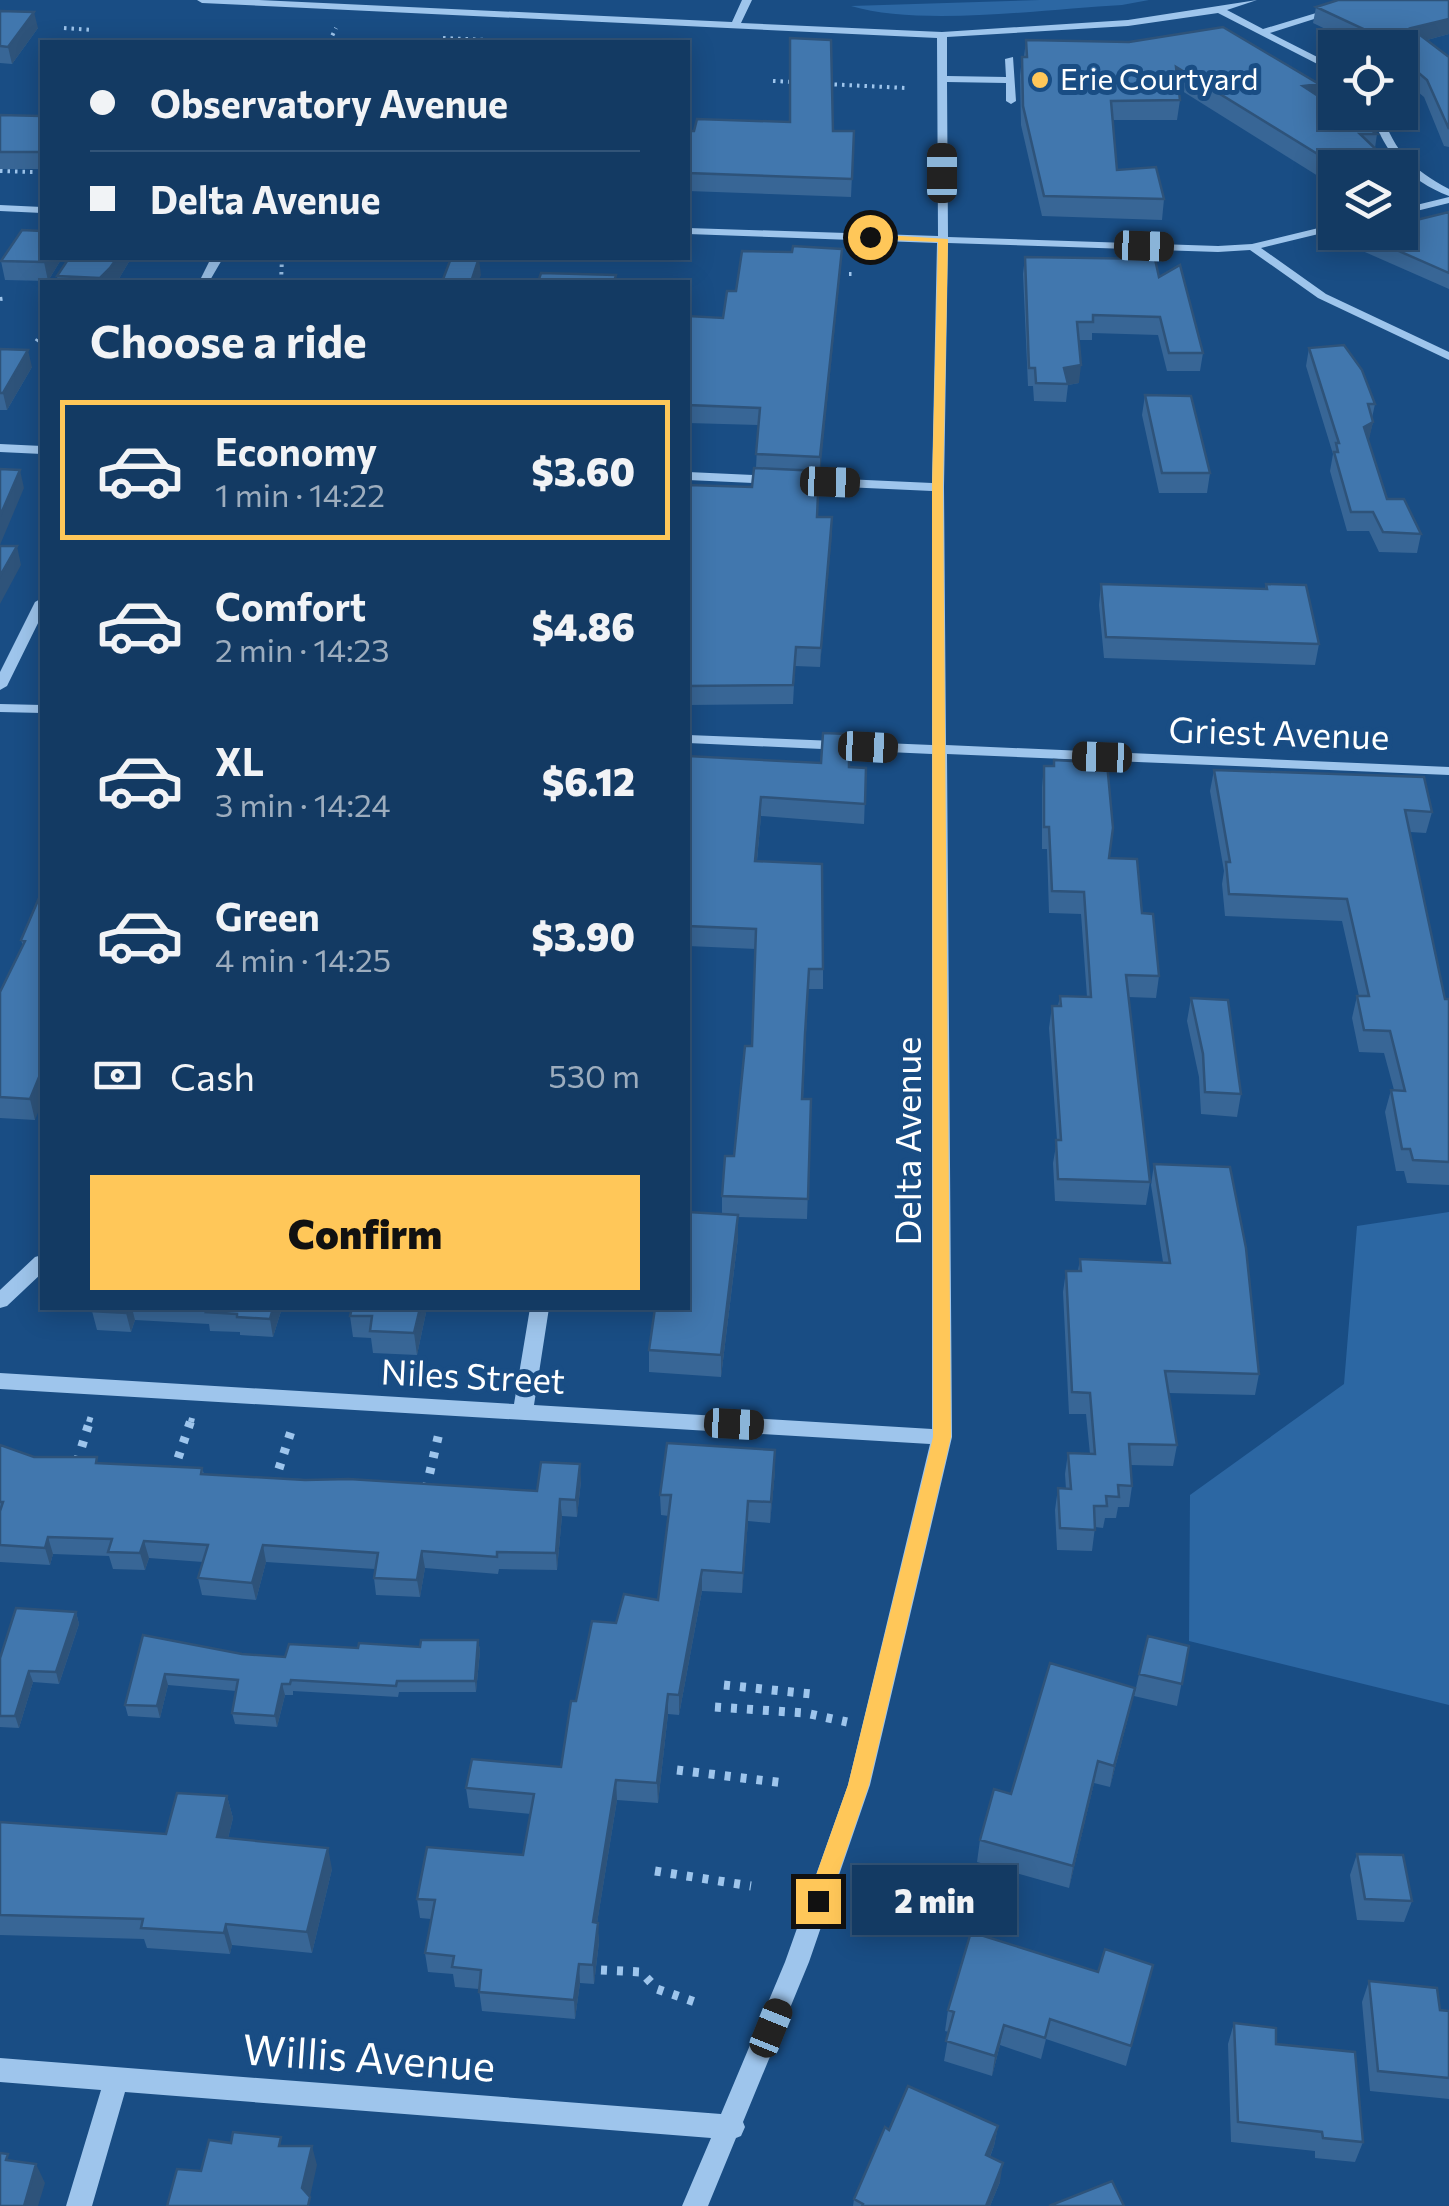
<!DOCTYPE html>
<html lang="en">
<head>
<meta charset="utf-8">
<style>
  body { margin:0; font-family:Commissioner,sans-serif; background:#1c4169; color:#f1f3f6; height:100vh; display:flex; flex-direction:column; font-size:38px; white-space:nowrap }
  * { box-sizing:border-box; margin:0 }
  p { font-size:32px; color:#9dadbe }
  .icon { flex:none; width:55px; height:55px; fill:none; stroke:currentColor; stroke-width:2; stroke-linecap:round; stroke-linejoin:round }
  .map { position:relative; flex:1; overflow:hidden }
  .side { position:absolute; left:40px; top:280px; width:650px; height:1030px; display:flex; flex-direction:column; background:#133a63; border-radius:0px; box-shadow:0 5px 25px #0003,0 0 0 2px #325478 }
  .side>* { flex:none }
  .hud { position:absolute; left:40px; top:40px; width:650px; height:220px; border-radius:0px; box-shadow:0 5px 25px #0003,0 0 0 2px #325478; display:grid; align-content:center; height:220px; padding:0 50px; background:#133a63 }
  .controls { position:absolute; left:1318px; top:30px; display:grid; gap:20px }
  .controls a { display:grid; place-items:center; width:100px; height:100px; border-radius:0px; background:#133a63; box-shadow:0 5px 25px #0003,0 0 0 2px #325478; font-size:50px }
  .end { position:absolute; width:45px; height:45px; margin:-22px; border:12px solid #ffc759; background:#111; box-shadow:0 0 0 5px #111 }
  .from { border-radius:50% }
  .bubble { position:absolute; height:70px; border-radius:0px; background:#133a63; box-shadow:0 5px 25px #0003,0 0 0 2px #325478; font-size:32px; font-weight:800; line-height:70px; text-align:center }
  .car { position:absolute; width:30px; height:60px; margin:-30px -15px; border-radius:12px; box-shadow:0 0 8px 2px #0007; background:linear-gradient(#222 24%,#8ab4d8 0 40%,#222 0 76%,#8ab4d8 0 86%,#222 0) }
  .hud b { display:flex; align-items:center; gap:35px; height:95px; font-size:38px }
  .hud b+b { border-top:2px solid #325478 }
  .hud i { width:25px; height:25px; background:#f1f3f6 }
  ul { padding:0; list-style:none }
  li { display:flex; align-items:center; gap:30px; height:140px; margin:0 20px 15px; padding:0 30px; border:5px solid transparent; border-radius:0px }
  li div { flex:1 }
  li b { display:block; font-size:38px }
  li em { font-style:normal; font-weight:800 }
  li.on { border-color:#ffc759 }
  li>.icon { width:90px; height:90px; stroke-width:1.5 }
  h2 { padding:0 50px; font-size:45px; line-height:120px }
  .pay { display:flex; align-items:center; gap:25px; height:110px; padding:0 50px; font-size:38px }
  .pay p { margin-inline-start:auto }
  .action { display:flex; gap:20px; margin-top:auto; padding:20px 50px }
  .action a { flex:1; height:115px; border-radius:0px; background:#ffc759; color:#111; font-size:40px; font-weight:800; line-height:115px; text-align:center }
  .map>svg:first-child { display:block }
  .green { fill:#2c67a3 }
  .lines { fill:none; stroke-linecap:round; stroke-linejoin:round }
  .path-far2 { stroke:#9ec5ec; stroke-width:4; stroke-dasharray:2.5 5; stroke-linecap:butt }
  .path-far1 { stroke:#9ec5ec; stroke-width:6; stroke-dasharray:5 8; stroke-linecap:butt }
  .path { stroke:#9ec5ec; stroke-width:9; stroke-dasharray:6 10; stroke-linecap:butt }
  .minor { fill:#9ec5ec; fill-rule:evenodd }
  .wall { fill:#386696 }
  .shaded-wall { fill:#2e537a }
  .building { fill:#4177ae; stroke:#2e537a; stroke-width:2.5 }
  .route { fill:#ffc759 }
  .poi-dot { fill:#ffc759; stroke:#194d84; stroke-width:4 }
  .labels { text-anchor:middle; stroke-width:10; stroke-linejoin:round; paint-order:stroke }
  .far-poi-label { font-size:30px; fill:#fff; stroke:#194d84; text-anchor:start }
  .street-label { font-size:35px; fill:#fff; stroke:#194d84 }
  .near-street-label { font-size:42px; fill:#fff; stroke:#194d84 }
</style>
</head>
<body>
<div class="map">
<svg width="1449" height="2206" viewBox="0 0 1449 2206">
  <rect width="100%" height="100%" fill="#194d84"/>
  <!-- green -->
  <path class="green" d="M1040,0h109l-27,5c-76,4 -201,22 -271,1z
    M1449,1212v493l-260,-64 1,-146 154,-111 13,-158z"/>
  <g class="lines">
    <!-- path-far2 -->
    <path class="path-far2" d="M64,28l29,2
      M443,38l46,2
      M329,42l7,-14
      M773,81l22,1
      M827,84l79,4
      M0,171l34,1
      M849,274h5
      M281,282l1,-24
      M0,299l7,-1
      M42,333l-6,9h6"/>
    <!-- path-far1 -->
    <path class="path-far1" d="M89,1422l3,-10
      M191,1422l1,-4"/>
    <!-- path -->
    <path class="path" d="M77,1462l13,-42
      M173,1473l18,-53
      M274,1484l19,-59
      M426,1489l13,-56
      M724,1685l87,9
      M715,1707l90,6 42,9
      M677,1770l107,13
      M655,1871l96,15
      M601,1970l40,2 16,17 41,14"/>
    <!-- minor -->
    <path class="minor" d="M197,0h62l473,22 10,-22h10l-11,23 201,9 186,-12 129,-20 -30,10 36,19 96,-29h15l-104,33 65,33v7l-117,-60 -90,13 -181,11v39l59,1 -1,-18 8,-2 3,44 -5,3 -5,-3v-18l-59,-1 1,155 270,9 34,-2 83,-20v6l-74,18 65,46 123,58v8l-131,-62 -68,-48 -32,2 -270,-9 -4,244 2,258 503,22v8l-502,-21 5,683 -82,348 -61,177 -66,160 2,5 -4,9 -5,2 -28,68h-26l29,-68 -586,-46 -33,114h-26l35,-116 -101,-8v-24l721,56 64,-152 63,-177 82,-341 -930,-55v-16l514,31 16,-96h19l-15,97 398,24v-675l-244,-11v-8l244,10v-254l-244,-11v-8l244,11 5,-240 -249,-9v-6l250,8 -1,-198 -735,-35z
      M1371,112h10c15,42 30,56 68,77v7c-41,-16 -64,-42 -78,-84z
      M1449,197v6l-49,12v-6z
      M0,205l42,2v6l-42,-2z
      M211,258h12l-14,24h-10z
      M0,444l42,2v8l-42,-2z
      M42,598v17l-35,71 -7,4v-18l35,-70z
      M0,704l42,1v8l-42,-1z
      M42,1255v18l-35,33 -7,2v-18l35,-33z"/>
  </g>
  <!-- wall -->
  <path class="wall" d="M1449,0v34l-22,6 22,17v90l-5,-1 -20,-49 -24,-20v-29h-35l-52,-25 3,-16z
    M0,11l38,17 -26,36 -12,-1z
    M1026,40l293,44 -2,11 60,39 -2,14 8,8 -2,12h-46v12l-9,1 -147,-92 1,11 -3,20h-65l5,50 47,29 -2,21 -120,-4 -21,-91 -1,-49 2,-19h2z
    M0,115l42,1v53h-42z
    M688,131h166l-3,66 -163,-6z
    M1449,212v77l-91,-40 2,-15z
    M842,249l-23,225 -2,43h15l-12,150 -25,-1 -2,38 -105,1v-220l64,2 4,-19 2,-43 -70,-2v-107l35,2 13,-27 56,-39z
    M1025,257l134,20 44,76 -3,18h-33l-9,-36 -66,-2v7h-14l1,43 -11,2 -2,17 -32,-1 -1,-15h-5l-5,-112z
    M42,258h20l-14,23 -43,-1 -4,-19z
    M69,258h61v2l-13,22h-59l-1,-6z
    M1309,348l66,56 -3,14 1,4 -5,19 19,58 34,35 -4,19 -38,-1 -10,-21h-22l-17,-60 3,-17 -27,-88z
    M0,349l32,18 -25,43h-7z
    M1145,395l65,78 -3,20h-48l-17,-78z
    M1101,584l164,5 1,-5 53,60 -4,21 -211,-7 -5,-53z
    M688,756l133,7 45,5 -2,56 -103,-8 -4,45 66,108v20h-15l-5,110h8l-4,120 -69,-2v21l-17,139 -72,-5v-22l73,-136v-18l12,-40 18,-110 4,-97 -68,-3z
    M1054,760l88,153 17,63 -3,22 -28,-1 22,185 -4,23 -91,-4 -2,-38 4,-23 -8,-112 3,-22h6l2,-10 27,1 -6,-83 -32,-1 -2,-64h-5v-62l2,-21h9z
    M1214,770l218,42 -6,21 -16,-1 35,167h4v186l-42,-2 -3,-12h-8l-11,-59 6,-22h3l-10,-37 -25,-1 -7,-34 5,-22h2l-17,-75 -117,-5 -3,-32 2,-13 -14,-80z
    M42,891l-7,229 -35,-2v-126l23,-46 -2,-6z
    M1191,998l50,96 -4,23 -36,-3 -2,-37 -12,-56z
    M1154,1164l105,210 -4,21 -87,-2 9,52 -4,21 -42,-1 1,21 -3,21h-11l-2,11h-11l-2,10 -8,-1 -3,24 -35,-1 -2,-40 3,-22 8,1 -1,-15 3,-21 22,1 -4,-40h-17l-6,-122 3,-21h12l2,-12 83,3 -12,-77z
    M93,1308h189l-9,29 -33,-2v-3l-30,-1 -1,-7 -74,-4 -4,12 -34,-2 -5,-19z
    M352,1308h75l-10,47 -44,-2 -2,-15 -18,-1 -3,-21z
    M0,1445l34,12 64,6 104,5 2,6 333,17 44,-10 -4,36 -15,-1 -5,54 -58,-1 -1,5 -73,-6 -5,29 -44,-2 -2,-17 1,-9 -109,-7 -10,38 -54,-5 -4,-17 5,-16 -54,-4 -4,12 -32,-1 -4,-13 -56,-2 -3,11 -50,-3z
    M775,1471l-5,52 -22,-2 -6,72 -40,-2 -23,124 -11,-1 -10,89 -41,-3 -20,123 2,19 -5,42 -14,-1 -5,36 -93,-8 -3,-22 -24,-2 -2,-13 -25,-2 -3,-19 6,-34 -11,-1 -3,-19 106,-44 8,-41 -62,-6 -3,-20 95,-21 15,-66 40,-78 42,-23 11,-84 -8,-1 -1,-20z
    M76,1612l3,12 -20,60 -26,-2 -14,46 -19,-1v-69z
    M143,1635l99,19 43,3 135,-10 58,-7 2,11 -4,41h-77l-1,5 -105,-6v4h-8l-8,32 -42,-3 -3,-11 4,-22 -68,-6 -8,33 -32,-2 -3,-11z
    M1148,1636l41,10 -12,60 -43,-10z
    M1130,1710l-20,77 -16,-4 -25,105 -92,-26 3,-22 31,-46z
    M227,1796l6,22 -5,20 104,31 -20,84 -80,-8 -2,9 -83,-6 -3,-9 -144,-4v-113l166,12z
    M1357,1854l55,47 -8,21 -47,-2 -7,-45z
    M1153,1965l-27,101 -80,-27 -5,20 -41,-14 -8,31 -48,-15 5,-29 -4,-1 3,-21 150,-38z
    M1369,1981l71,29 9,1v88l-79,-8 -8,-89z
    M1234,2023l42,21 87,98 -8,20 -40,-4v-7l-84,-9 -3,-98z
    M998,2126l-4,20 -4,11 10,25 -10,24h-137l1,-7 35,-69z"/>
  <!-- shaded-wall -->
  <path class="shaded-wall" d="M34,12l4,16 -26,36 -4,-17z
    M1449,19v15l-41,11 3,-17z
    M1319,84l-3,19 -13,-17z
    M842,249l-1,17 -21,208v-17z
    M47,258h15l-14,23 -4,-19z
    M117,258h13v2l-13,22h-16l-1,-4z
    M479,258l2,17 -3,7h-7z
    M28,350l4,17 -25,43 -4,-17z
    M1081,365l-2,18 -11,2 -4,-17z
    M1373,422l-4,18 -9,5 4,-18z
    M20,470l4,18 -24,57v-29z
    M832,517v19l-12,131 1,-19z
    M17,546l4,19 -21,39v-28z
    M761,797v19l-6,65v-20z
    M42,1070v33l-7,17 -5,-21z
    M738,1215v23l-17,139v-22z
    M128,1308h4l3,12 -4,12 -5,-19z
    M273,1308h9l-9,29 -3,-18z
    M420,1308h7l-10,47 -3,-22z
    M775,1450v21l-5,52 1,-21z
    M580,1464l1,17 -4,36 -1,-17z
    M560,1499l2,17 -5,54 -1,-17z
    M748,1501v20l-6,72 1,-20z
    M48,1537l5,17 -3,11 -5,-17z
    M144,1541l5,17 -4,12 -5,-17z
    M263,1545l3,17 -10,38 -4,-17z
    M422,1551l3,17 -5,29 -3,-17z
    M702,1570v21l-23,124v-20z
    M76,1612l3,12 -20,60 -3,-12z
    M478,1640l2,11 -4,41 -1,-11z
    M29,1671l4,11 -14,46 -4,-12z
    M165,1674l3,11 -8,33 -3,-12z
    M282,1684l3,11 -8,32 -2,-11z
    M1135,1688l-5,22 -20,77 4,-21z
    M668,1694v20l-10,89 -1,-20z
    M1098,1761l-4,22 -25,105 4,-22z
    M616,1780l1,20 -23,142 -1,-20z
    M227,1796l6,22 -10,40 -6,-21z
    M328,1848l4,21 -20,84 -5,-21z
    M598,1923l1,19 -5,42 -1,-19z
    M226,1924l6,21 -2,9 -6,-21z
    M579,1964l1,19 -5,36 -1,-19z
    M1004,2025l-4,20 -8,31 3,-20z
    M998,2126l-4,20 -11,28 3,-19z
    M312,2146l5,19 -9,41 -6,-18z
    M1003,2163l-3,19 -10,24h-4z
    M36,2164l9,19 -7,23h-14z"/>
  <!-- building -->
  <path class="building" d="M1338,0h111v19l-38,9 38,29v72l-22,-49 -27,-23v-9h-11l-19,-16 -54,-25z
    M0,11l34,1 -26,35 -8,-1z
    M1223,27l96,57 -16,2 32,21v5h9l33,22h-17l23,22 -54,5 -153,-94 4,33 -69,1 6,69 39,-3 8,32 -120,-3 -21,-90 -1,-49h5l-1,-17 103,2z
    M790,38l41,2 2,91h21l-2,48 -164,-6v-42h6l3,-12 93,3z
    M0,115l42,1v36h-42z
    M1449,212v61l-89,-39 6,-2h34v-8z
    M22,230l20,1v27h5l-3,4 -43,-1z
    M793,246l49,3 -22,208 -64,-3 4,-46 -72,-3v-89l35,2 4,-27h9l6,-40 50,1z
    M1025,257l130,2 4,18 21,-12 23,88h-34l-9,-36 -67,-2v7h-16l4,43 -17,3 4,16 -32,-1 -1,-15h-6z
    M69,258h48l-7,10 -10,10 -43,-2z
    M451,258h28l-8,24h-29z
    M541,273l75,2 -2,7h-76z
    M1344,345l18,25 13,34h-7l5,18 -9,5 23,72h17l17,35 -38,-2 -10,-20h-22l-17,-60h4l-2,-9h3l-30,-95z
    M0,349l28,1 -25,43h-3z
    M1145,395l46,1 19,77h-48z
    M754,468l65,3 -2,46h15l-11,131 -25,-1 -3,38 -105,1v-201l64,2z
    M0,469l20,1 -20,46z
    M0,546h17l-17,30z
    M1101,584l166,5 -1,-5 40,1 13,59 -213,-7z
    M823,733l26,1v33l17,1 -1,36 -104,-7 -6,64 67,3 1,105h-14l-4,65 -3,65h9l-3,100 -86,-3 3,-40h9l11,-110h7l4,-117 -68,-3v-170l133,7z
    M1054,760l53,3 6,65 -4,30 28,1 5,54 11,1 6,62 -33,-1 24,207 -92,-3 -2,-39h5l-9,-134h9l-1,-10 31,1 -7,-105 -32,-1 -3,-64h-5v-61h10z
    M1214,770l210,7 8,35 -27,-2 40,189h4v163l-36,-2 -3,-11h-8l-11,-59 14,1 -15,-60 -26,-1 -7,-34h12l-22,-97 -118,-5 -3,-32h4z
    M42,891v179l-12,29 -30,-2v-105l25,-51 -4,-1z
    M1191,998l37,2 13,94 -36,-2 -2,-38z
    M1154,1164l76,3 16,81 13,126 -94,-3 12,74 -48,-1 3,42 -14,-1 1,12 -13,-1 1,10h-13l1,24 -35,-2 -2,-40 13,1 -3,-36 27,1 -5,-61 -18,-1 -6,-121h15l-1,-12 90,4z
    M688,1212l50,3 -17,140 -72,-5 6,-42h33z
    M93,1308h35l-2,5 -34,-2z
    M208,1308h65l-3,11 -33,-2v-3l-31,-2z
    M352,1308h68l-6,25 -44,-2 2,-15h-22z
    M667,1443l108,7 -4,52 -23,-1 -5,72 -41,-3 -23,125 -11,-1 -11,89 -41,-3 -23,142 5,1 -5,42 -14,-1 -5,36 -95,-8 2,-22 -29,-3 2,-11 -29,-3 10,-53 -18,-1 10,-52 96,8 11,-61 -68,-6 6,-29 89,8 10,-66h5l16,-80 24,2 8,-29 34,6 13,-105h-11z
    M0,1445l34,12h63l-1,6 106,5 -1,6 104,6 44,-1 188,12 4,-29 39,2 -4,36 -16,-1 -4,54 -59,-1v5l-75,-6 -5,29 -43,-2 4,-25 -115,-8 -11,38 -54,-5 10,-33 -64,-4 -4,12 -32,-1 4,-13 -64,-2 -3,11 -45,-3v-34l3,-9h-3z
    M16,1608l60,4 -20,60 -27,-1 -14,45h-15v-58z
    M143,1635l99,19 43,3 4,-13 69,4 1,-5 61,4 1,-7h57l-3,41h-78l-1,5 -105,-6 -1,4h-8l-7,32 -43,-3 6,-33 -73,-6 -8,32 -32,-1z
    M1148,1636l41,10 -7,38 -43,-10z
    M1050,1663l85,25 -21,78 -16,-5 -25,105 -93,-26 14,-51 17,5z
    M177,1793l50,3 -10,41 111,11 -21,84 -81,-8 -2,9 -83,-5 2,-9 -143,-4v-93l166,12z
    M1357,1854l46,1 9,46 -47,-2z
    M971,1932l127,40 7,-23 48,16 -22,81 -81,-27 -5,19 -41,-13 -9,31 -49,-15 8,-29 -6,-2z
    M1369,1981l68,7 3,22 9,1v67l-71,-7z
    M1234,2023l42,5v16l79,8 8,90 -40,-4 -1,-6 -84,-10z
    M908,2086l90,40 -12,29 17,8 -17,43h-124l1,-2 -9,-5 31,-72 4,3z
    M233,2132l48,5 -2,9h33l-10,42 8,9 -2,9h-141l10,-37 24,2 8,-31 22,3z
    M0,2153l8,1 -2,6 30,4 -12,42h-24z
    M1112,2181l12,25h-75z"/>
  <!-- route -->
  <path class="route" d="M870,234l78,5 -5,248 8,950 -82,348 -40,116 -3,7 -8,3 -8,-3 -3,-7 41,-116 85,-348 -1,-950 6,-245 -71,-3z"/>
  <!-- markers -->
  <circle class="poi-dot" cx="1040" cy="80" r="10"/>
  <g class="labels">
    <!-- far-poi labels -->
    <g class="far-poi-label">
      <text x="1060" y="90">Erie Courtyard</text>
    </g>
    <!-- street labels -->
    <g class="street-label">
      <text transform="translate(1279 734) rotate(2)" y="12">Griest Avenue</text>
      <text transform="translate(909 1141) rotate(-90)" y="12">Delta Avenue</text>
      <text transform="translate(473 1377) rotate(3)" y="12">Niles Street</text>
    </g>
    <!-- near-street labels -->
    <g class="near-street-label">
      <text transform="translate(369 2058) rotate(4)" y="15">Willis Avenue</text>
    </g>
  </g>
</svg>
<div class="controls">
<a><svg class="icon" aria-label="locate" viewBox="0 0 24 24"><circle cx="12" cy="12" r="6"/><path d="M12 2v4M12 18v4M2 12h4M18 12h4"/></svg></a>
<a><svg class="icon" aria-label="layers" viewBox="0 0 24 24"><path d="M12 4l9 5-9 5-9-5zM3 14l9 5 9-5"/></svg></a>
</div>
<i class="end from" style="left:870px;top:237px"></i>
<i class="end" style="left:818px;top:1901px"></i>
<div class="bubble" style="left:852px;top:1865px;width:165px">2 min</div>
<i class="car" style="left:942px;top:173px;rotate:0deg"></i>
<i class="car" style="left:1144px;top:246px;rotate:92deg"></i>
<i class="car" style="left:830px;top:482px;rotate:92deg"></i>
<i class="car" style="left:868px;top:747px;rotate:93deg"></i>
<i class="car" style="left:1102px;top:757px;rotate:272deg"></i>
<i class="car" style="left:734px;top:1424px;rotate:93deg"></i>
<i class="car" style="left:771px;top:2028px;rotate:22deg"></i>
<div class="hud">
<b><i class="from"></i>Observatory Avenue</b>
<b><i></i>Delta Avenue</b>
</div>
<section class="side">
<h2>Choose a ride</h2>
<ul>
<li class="on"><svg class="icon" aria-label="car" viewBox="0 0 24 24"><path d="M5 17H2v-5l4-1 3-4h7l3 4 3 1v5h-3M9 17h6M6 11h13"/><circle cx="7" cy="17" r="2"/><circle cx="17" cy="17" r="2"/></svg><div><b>Economy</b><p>1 min · 14:22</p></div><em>$3.60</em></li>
<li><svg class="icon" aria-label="car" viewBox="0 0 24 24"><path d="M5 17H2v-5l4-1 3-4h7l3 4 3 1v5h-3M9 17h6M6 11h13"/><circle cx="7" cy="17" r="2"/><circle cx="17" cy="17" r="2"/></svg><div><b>Comfort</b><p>2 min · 14:23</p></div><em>$4.86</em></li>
<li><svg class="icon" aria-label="car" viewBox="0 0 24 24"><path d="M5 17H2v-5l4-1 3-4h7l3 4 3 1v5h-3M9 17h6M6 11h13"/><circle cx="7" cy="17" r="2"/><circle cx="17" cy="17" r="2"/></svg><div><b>XL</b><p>3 min · 14:24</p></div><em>$6.12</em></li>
<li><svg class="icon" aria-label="car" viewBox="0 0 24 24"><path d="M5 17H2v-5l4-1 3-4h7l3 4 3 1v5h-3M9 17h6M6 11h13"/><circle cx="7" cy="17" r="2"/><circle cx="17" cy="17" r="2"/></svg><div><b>Green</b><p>4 min · 14:25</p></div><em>$3.90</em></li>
</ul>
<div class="pay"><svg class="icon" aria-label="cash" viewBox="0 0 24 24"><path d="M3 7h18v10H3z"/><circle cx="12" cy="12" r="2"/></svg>Cash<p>530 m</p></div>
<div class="action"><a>Confirm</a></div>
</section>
</div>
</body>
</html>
